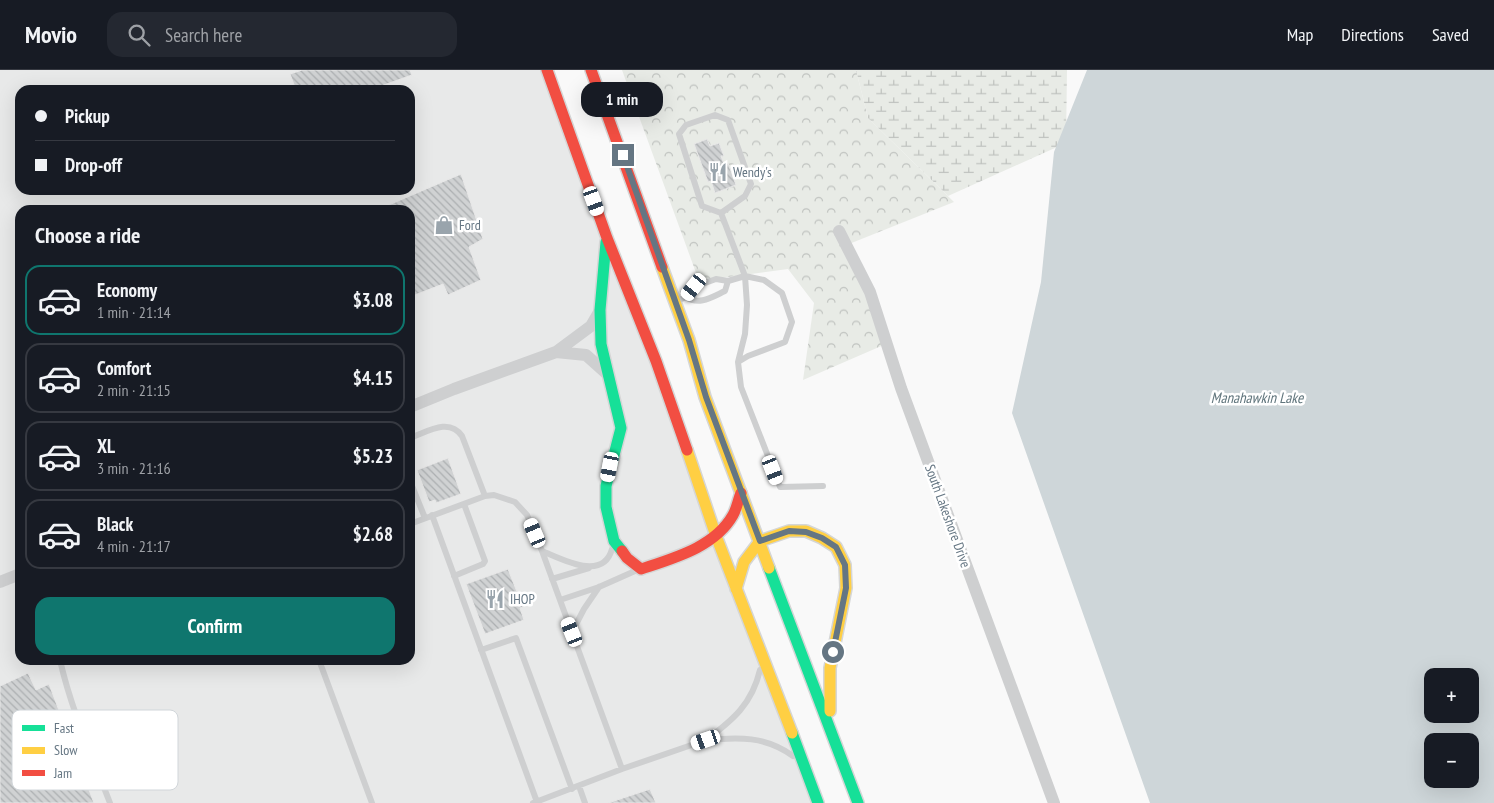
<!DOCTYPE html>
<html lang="en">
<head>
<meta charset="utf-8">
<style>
  body { margin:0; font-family:"PT Sans Narrow",sans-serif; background:#242831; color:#f1f3f6; height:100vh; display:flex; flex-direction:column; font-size:19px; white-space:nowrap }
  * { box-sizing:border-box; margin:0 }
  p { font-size:16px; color:#9ea1a6 }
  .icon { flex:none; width:28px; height:28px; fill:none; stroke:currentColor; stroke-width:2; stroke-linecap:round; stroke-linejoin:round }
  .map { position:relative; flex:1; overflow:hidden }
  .panel { position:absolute; left:15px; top:135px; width:400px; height:460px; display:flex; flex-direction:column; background:#171b24; border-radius:15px; box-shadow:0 5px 20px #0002 }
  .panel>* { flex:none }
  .banner { position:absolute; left:15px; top:15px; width:400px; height:110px; border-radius:15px; box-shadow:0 5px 20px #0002; display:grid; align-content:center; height:110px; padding:0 20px; background:#171b24 }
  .buttons { position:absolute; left:1424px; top:598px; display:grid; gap:10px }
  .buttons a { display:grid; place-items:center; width:55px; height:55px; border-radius:10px; background:#171b24; box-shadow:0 5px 20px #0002; font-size:25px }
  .end { position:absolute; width:22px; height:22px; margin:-11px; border:6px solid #657683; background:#fff; box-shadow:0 0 0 2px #fff }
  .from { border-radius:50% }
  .bubble { position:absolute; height:35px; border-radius:15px; background:#171b24; box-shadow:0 5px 20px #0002; font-size:16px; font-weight:600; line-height:35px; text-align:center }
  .car { position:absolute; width:15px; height:30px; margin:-15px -8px; border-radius:6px; box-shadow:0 0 4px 1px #0007; background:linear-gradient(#fff 24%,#345 0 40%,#fff 0 76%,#345 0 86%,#fff 0) }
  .banner b { display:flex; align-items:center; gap:18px; height:48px; font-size:19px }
  .banner b+b { border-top:1px solid #363941 }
  .banner i { width:12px; height:12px; background:#f1f3f6 }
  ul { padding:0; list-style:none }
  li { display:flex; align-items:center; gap:15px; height:70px; margin:0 10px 8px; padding:0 10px; border:2px solid #363941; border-radius:15px }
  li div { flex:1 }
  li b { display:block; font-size:19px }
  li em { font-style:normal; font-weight:600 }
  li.on { border-color:#0f766e }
  li>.icon { width:45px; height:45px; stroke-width:1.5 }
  h2 { padding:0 20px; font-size:22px; line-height:60px }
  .primary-button { display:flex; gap:10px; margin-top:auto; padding:10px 20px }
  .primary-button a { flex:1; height:58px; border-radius:15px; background:#0f766e; color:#fff; font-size:20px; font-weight:600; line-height:58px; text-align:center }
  header { display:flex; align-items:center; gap:30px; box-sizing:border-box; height:70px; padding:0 25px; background:#171b24; border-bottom:1px solid #363941 }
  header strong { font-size:24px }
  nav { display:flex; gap:28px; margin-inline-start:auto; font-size:18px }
  .search { width:350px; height:45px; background:#242831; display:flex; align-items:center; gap:12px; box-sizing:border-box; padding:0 18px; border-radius:15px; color:#9ea1a6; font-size:19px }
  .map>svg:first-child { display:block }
  .built { fill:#e8e9e9; fill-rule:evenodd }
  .forest { fill:url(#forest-crowns) }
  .wetland { fill:url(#wetland-marsh) }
  .water { fill:#ced6d9; fill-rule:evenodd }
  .building { fill:url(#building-back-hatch); stroke:#e8e8e8 }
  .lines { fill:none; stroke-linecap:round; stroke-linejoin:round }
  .fast-casing { stroke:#d5d6d6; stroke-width:14 }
  .slow-casing { stroke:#d5d6d6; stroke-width:14 }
  .jam-casing { stroke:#d5d6d6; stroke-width:14 }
  .lane { stroke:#cecfd0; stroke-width:6 }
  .street { stroke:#cecfd0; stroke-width:12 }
  .fast { stroke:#16e098; stroke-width:11 }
  .slow { stroke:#ffcf43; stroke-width:11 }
  .jam { stroke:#f24e42; stroke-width:11 }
  .route { stroke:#657683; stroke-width:6 }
  .labels { text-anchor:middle; stroke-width:5; stroke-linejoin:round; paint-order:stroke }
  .poi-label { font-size:14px; fill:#657683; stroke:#fff; text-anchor:start }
  .street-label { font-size:14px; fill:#657683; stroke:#fff }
  .water-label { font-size:15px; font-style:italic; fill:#60757c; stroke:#fff }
  .key { fill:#fff; stroke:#d1d6da; stroke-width:1 }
  .key-label { font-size:14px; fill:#657683 }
</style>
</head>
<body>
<header>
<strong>Movio</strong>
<div class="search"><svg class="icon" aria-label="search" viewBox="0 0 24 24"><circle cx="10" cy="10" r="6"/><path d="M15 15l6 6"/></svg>Search here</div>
<nav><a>Map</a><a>Directions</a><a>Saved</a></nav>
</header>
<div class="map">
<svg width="1494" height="733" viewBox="0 0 1494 733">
  <defs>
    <pattern id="forest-crowns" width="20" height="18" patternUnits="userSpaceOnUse" patternTransform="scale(1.25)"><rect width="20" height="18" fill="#e8ebe6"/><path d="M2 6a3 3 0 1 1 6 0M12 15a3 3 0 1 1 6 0" fill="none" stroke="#c0c3c0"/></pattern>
    <pattern id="wetland-marsh" width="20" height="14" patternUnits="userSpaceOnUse" patternTransform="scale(1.25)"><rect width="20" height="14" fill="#e8ebe6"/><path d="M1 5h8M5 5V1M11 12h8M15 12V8" fill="none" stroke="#c0c3c0"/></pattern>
    <pattern id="building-back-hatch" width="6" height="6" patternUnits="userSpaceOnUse" patternTransform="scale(1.25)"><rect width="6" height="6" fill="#d0d2d3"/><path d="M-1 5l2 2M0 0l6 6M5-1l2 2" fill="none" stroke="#acafb1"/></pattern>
  </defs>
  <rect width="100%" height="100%" fill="#f9f9f9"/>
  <!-- built -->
  <path class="built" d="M0,0h549l268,733h-817zM20,20h390v100h-390zM20,140h390v450h-390z"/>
  <!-- forest -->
  <path class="forest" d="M622,0h234l12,48 86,84 -105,42 37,100 -83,36 11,-77 -26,-34 -89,12z"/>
  <!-- wetland -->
  <path class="wetland" d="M856,0h211l-1,73 -118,53 -80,-78z"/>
  <!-- water -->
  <path class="water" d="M1087,0h407v733h-344l-138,-390 29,-131 13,-130zM1432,606h38v38h-38zM1432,671h38v38h-38z"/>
  <!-- building -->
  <path class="building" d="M302,0h108l2,5 -42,15h-74l-6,-16z
    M707,69l3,7 9,-3 5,13h-3l3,8 4,-1 8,22 -21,8 -4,-12 -3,1 -14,-38z
    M461,104l22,65 -14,8 12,33 -33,15 -5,-11 -33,13v-87h-33z
    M448,388l13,36 -25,9 -1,-3 -6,2 -12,-32z
    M508,499l15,38 -3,1 4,12 -39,14 -19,-50z
    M28,603l8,17 13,-6 45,119h-94v-117z
    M650,719l6,14h-48z"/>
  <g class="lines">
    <!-- fast casing -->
    <g class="fast-casing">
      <path id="fast" d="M606,172l-6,68 1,34 20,84 -15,58v21l8,34 8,10
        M769,498l89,235
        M792,663l26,70"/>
    </g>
    <!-- slow casing -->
    <g class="slow-casing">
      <path id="slow" d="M662,197l27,73 16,57 64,171
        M687,380l29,86 76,197
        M736,519l8,-27 16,-21 29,-10h17l16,7 14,9 9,18 1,23 -16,80v43"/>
    </g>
    <!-- jam casing -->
    <g class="jam-casing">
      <path id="jam" d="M547,0l60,168 49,123 31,89
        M591,0l71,197
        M622,481l5,7 14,11c33,-11 74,-22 92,-54 4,-7 5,-15 8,-22"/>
    </g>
    <!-- lane -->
    <path class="lane" d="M745,206l19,4 18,13 10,29 -7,20 -37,14 -10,6 7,-28 2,-29z
      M686,227c13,9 26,0 39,-6l3,-10
      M679,230l7,-3 8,-10 22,-8 12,2 17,-5 -24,-63 -19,-7 -23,-72 7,-9 29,-10 13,5 23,64 -6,12 -24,17
      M738,292l3,25 39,100 43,-1
      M410,368c17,-6 39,-21 52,-2l23,60
      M410,411l15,37
      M432,445l105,287
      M410,454l75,-28 9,-1 21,7 12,13 15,36 80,218
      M542,481c20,8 61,31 70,-2
      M454,506l29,-12 2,-3 -21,-57
      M552,509l37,-11
      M560,530l39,-13 36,-16
      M572,562l12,-23 15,-22
      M481,580l35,-12 56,151
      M60,590c11,49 32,96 50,143
      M319,590l53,143
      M760,600c-8,34 -27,50 -54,70 33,-3 59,-4 87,16
      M579,716l6,17
      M533,733l89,-34 84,-29"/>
    <!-- street -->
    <path class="street" d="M839,161l31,61 31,96 153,415
      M556,282l30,3 19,17
      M410,337l44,-18 102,-37 35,-26 7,-12
      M0,512l20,-8"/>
    <!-- fast -->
    <use href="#fast" class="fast"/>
    <!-- slow -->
    <use href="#slow" class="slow"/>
    <!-- jam -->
    <use href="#jam" class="jam"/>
  </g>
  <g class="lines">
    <!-- route -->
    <path class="route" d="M623,85l66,185 17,57 54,144 29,-10 17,1 16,6 14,9 9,18 1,23 -13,64"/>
  </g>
  <!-- icons -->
  <defs>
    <g id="restaurant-bare" transform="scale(1.5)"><path d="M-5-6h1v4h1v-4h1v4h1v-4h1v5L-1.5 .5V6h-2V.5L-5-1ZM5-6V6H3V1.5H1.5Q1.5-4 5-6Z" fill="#99a4ac" stroke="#fff" stroke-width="2.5" paint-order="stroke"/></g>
    <g id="shop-bare" transform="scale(1.5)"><path d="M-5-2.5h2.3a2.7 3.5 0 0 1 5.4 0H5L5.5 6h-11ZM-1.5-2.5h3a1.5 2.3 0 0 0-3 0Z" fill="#99a4ac" stroke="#fff" stroke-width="2.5" paint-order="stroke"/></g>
  </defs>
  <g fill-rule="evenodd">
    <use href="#restaurant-bare" x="718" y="102"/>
    <use href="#shop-bare" x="444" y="155"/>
    <use href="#restaurant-bare" x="495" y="529"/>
  </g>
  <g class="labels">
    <!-- poi labels -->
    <g class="poi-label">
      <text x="733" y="107">Wendy's</text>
      <text x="459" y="160">Ford</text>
      <text x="510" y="534">IHOP</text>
    </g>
    <!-- street labels -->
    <g class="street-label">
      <text transform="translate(948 446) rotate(70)" y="5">South Lakeshore Drive</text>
    </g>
    <!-- water labels -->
    <g class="water-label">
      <text x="1257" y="333">Manahawkin Lake</text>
    </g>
  </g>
  <!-- legend -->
  <rect x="12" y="640" width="166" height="80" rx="8" class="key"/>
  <rect x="22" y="655" width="23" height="6" fill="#16e098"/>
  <rect x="22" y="677" width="23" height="7" fill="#ffcf43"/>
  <rect x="22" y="700" width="23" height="6" fill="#f24e42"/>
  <g class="key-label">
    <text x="54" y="663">Fast</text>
    <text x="54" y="685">Slow</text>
    <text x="54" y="708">Jam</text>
  </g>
</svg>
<div class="buttons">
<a>+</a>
<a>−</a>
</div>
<i class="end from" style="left:833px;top:582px"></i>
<i class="end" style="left:623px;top:85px"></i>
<div class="bubble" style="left:581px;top:12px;width:82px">1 min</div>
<i class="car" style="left:594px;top:131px;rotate:160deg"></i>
<i class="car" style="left:694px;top:217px;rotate:219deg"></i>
<i class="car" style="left:610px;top:397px;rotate:191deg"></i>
<i class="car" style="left:773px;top:400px;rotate:159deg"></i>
<i class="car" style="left:535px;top:463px;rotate:337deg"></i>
<i class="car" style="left:572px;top:562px;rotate:338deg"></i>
<i class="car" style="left:706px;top:670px;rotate:251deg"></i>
<div class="banner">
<b><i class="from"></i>Pickup</b>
<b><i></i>Drop-off</b>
</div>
<section class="panel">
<h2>Choose a ride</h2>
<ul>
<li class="on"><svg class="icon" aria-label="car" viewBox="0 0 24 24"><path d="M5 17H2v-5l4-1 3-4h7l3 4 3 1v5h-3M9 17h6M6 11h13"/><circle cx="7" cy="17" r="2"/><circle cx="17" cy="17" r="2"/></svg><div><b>Economy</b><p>1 min · 21:14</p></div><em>$3.08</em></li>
<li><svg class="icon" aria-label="car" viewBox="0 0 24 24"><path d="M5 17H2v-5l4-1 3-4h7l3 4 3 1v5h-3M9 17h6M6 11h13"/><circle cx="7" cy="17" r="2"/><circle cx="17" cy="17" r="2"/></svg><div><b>Comfort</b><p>2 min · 21:15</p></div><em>$4.15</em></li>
<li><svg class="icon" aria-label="car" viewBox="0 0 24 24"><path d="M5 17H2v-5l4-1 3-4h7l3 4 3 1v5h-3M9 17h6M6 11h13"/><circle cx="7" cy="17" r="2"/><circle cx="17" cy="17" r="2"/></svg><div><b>XL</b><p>3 min · 21:16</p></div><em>$5.23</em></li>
<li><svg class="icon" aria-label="car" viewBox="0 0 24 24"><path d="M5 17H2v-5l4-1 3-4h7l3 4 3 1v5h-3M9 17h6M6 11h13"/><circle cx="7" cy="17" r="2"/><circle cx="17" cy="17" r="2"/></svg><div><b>Black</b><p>4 min · 21:17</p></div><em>$2.68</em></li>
</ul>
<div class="primary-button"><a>Confirm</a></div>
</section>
</div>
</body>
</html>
